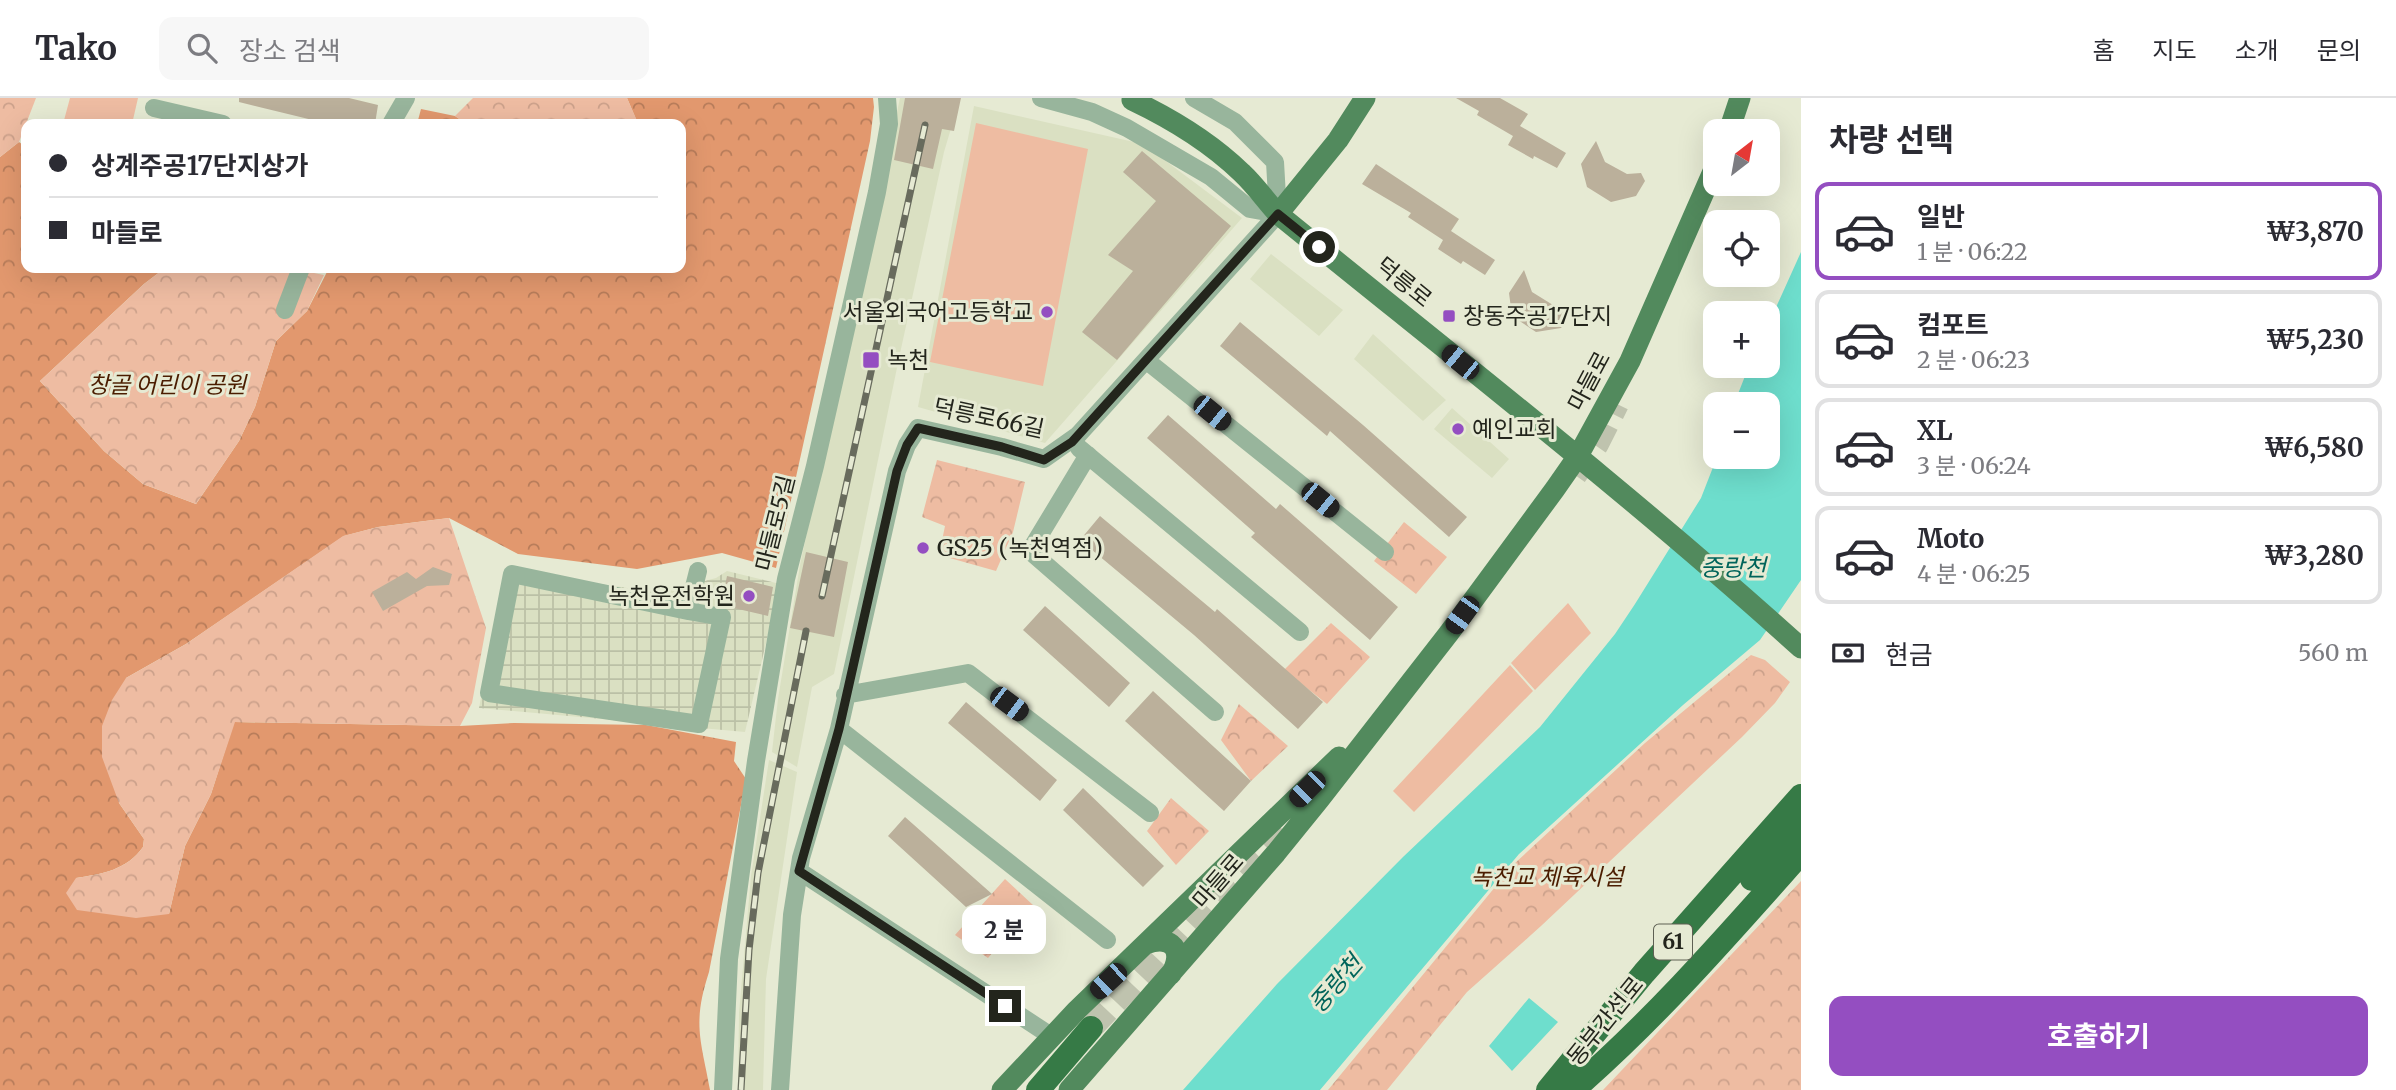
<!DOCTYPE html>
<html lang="ko">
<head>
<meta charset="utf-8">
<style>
  body { margin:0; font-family:Merriweather,"Noto Sans KR",serif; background:#f7f7f7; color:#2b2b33; height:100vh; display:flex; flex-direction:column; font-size:26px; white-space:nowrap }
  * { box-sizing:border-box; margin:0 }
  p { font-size:23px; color:#7c7c81 }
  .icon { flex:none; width:38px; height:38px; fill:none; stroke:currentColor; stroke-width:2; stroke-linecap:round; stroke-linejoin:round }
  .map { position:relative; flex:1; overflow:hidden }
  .details { display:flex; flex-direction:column; background:#fff; width:595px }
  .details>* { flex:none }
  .top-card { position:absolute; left:21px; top:21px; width:665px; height:154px; border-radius:14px; box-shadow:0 7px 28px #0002; display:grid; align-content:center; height:154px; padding:0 28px; background:#fff }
  .needle { width:46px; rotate:31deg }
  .controls { position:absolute; left:1703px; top:21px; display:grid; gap:14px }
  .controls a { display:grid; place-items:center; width:77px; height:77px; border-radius:14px; background:#fff; box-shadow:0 7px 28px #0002; font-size:35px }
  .end { position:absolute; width:32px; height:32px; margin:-16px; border:9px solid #23251c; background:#fff; box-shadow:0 0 0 4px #fff }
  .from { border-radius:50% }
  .bubble { position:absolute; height:49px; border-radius:14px; background:#fff; box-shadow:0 7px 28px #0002; font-size:23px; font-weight:700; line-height:49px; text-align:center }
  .car { position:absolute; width:21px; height:42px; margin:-21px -10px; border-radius:9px; box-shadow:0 0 5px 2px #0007; background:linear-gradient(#222 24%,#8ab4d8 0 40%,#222 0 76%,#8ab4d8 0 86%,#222 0) }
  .top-card b { display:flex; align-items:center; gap:24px; height:66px; font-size:26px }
  .top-card b+b { border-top:2px solid #e1e1e2 }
  .top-card i { width:18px; height:18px; background:#2b2b33 }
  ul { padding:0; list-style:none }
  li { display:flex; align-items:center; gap:21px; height:98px; margin:0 14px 10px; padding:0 14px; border:4px solid #e1e1e2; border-radius:14px }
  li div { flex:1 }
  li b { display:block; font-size:26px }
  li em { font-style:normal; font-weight:700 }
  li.active { border-color:#944ec1 }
  li>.icon { width:63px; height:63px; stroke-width:1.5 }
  h2 { padding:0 28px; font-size:32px; line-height:84px }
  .pay { display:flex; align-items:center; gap:18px; height:77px; padding:0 28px; font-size:26px }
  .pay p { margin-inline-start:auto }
  .cta { display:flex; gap:14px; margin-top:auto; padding:14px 28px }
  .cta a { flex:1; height:80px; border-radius:14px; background:#944ec1; color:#fff; font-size:28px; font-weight:700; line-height:80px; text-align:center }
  header { display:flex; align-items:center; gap:42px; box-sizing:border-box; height:98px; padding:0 35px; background:#fff; border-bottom:2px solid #e1e1e2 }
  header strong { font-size:33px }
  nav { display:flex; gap:38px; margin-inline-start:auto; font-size:24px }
  .search { width:490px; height:63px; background:#f7f7f7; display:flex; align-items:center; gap:18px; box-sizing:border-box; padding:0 24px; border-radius:14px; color:#7c7c81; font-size:26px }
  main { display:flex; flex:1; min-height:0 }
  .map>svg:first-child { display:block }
  .built { fill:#dae0c2 }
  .industrial { fill:url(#industrial-grid) }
  .green { fill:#eebca2 }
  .forest { fill:url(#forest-crowns) }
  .park { fill:url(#park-crowns) }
  .water { fill:#6edecd }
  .building { fill:#bbb09b }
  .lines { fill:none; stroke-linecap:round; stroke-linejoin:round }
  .highway-tunnel { stroke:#bfc3ae; stroke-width:24; stroke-dasharray:24 12; stroke-linecap:butt }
  .minor { stroke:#98b59c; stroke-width:18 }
  .major { stroke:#528a5d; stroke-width:21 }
  .highway { stroke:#367a46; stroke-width:24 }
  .rail-casing { stroke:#686b5d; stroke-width:7 }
  .rail { stroke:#e6ead3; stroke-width:4.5; stroke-dasharray:13; stroke-linecap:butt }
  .route { stroke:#23251c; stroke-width:9 }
  .poi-dot { fill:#944ec1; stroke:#e6ead3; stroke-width:2.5 }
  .labels { text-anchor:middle; stroke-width:6; stroke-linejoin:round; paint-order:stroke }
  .shield { fill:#e6ead3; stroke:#5e6053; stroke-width:2 }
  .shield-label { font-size:21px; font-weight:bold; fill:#23251c }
  .street-label { font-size:23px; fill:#23251c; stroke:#e6ead3 }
  .poi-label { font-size:23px; fill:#23251c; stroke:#e6ead3; text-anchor:start }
  .park-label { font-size:23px; font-style:italic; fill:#4b1d00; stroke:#e6ead3 }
  .water-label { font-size:24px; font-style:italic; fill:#00645a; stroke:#e6ead3 }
</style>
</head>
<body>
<header>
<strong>Tako</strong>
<div class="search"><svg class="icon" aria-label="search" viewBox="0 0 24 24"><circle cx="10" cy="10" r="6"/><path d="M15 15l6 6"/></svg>장소 검색</div>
<nav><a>홈</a><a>지도</a><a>소개</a><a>문의</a></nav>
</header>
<main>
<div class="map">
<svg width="1801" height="992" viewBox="0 0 1801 992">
  <defs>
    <pattern id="industrial-grid" width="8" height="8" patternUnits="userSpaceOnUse" patternTransform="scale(1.75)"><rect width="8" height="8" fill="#dae0c2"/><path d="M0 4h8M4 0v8" fill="none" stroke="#bbc0a6"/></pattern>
    <pattern id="forest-crowns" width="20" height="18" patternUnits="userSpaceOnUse" patternTransform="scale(1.75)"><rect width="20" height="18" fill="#e2986e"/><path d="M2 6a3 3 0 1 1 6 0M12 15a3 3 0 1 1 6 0" fill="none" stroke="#b77c5a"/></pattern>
    <pattern id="park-crowns" width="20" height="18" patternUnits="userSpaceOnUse" patternTransform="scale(1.75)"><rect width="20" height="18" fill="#eebca2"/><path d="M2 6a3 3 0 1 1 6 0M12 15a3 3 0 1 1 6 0" fill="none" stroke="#cca18b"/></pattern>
  </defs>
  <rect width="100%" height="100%" fill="#e6ead3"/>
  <!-- built -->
  <path class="built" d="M900,0h60l-16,54 -45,206 -65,316 -22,13 -15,80 -25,-15 6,-53 22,-134z
    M974,8l169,38 99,74 -197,225 -127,-36z
    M1271,156l72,56 -24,26 -69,-57z
    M1373,236l73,66 -23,21 -69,-62z
    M1452,310l57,51 -17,19 -58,-49z
    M769,662l28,12 -31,207 -3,111h-25l1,-77 12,-137z"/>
  <!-- industrial -->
  <path class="industrial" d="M506,471l153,24 57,-15 11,-7 53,13 -35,148 -266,-24z"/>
  <!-- green -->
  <path class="green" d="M70,0h68l-6,26h-69z
    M976,25l112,26 -45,237 -113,-24z
    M1568,505l23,30 -56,57 -24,-27z
    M1510,567l23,26 -119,121 -21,-21z"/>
  <!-- forest -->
  <path class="forest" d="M627,0h246l1,9 -4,34 -94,427 -54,-15 -85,16 -119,-15 -69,-36 -71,9 -34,9 -158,108 -60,34 -7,125 25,36 -1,8c-16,23 -41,27 -67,31l93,36 16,-68 26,-52 23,-72 226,4 54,-3 132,2 90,17 -2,19 12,18 -37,193c-17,52 -8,68 1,118h-710v-933l19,-15 7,5v121h139l-21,16 -104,97 64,70 39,33 53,20 43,-63 16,-34 21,-66 31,-30 22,-43h352v-144h-43z
    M421,11l34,7 12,8h-50z"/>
  <!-- park -->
  <path class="park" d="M0,0h36l-17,44 -19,15z
    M473,0h154l11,25 -172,1 -11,-8z
    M165,170l14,3 1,-3h109l35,7 -17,36 -31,30 -21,66 -16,34 -43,63 -53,-20 -39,-33 -64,-70 104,-97z
    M937,362l88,22 -12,50 -17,39 -57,-16 6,-29 -23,-9z
    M449,420l37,110 -14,75 -12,23 -225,-4 -24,72 -26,52 -16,68 -33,4 -59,-8 -11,-17 10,-15c26,-4 51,-8 67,-31l1,-8 -25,-36 -17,-46v-31l10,-26 14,-22 60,-34 157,-108 35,-9z
    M1404,424l43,35 -31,37 -42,-33z
    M1331,525l39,34 -43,47 -43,-34z
    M1751,557l14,5 25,22 -15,21 -33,34 -201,189 -74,66 -80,98h-59l186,-226 131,-121z
    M1239,606l49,42 -37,35 -30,-41z
    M1171,700l38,33 -33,34 -29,-34z
    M1005,781l28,26 -45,53 -33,-23z
    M1801,783v209h-198z"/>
  <!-- water -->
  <path class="water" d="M1801,154v328l-41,60 -77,65 -164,149 -199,236h-137l94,-106 126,-127 137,-130 75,-93 20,-30 66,-106 16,-41h51v-53h-34l15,-38h19v-41z
    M1529,900l29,24 -46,49 -23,-25z"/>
  <!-- building -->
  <path class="building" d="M239,0h110l29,7 -3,19h-46l-90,-22z
    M905,0h56l-7,33 -12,-2 -9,40 -39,-9z
    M1456,0h44l28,16 -8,12 46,27 -9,15 -23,-12 -1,3 -25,-14 5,-9 -36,-21 2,-4z
    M1596,43l9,21 22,12 14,-1 4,8 -9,15 -25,6 -24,-15 -6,-23z
    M1142,53l89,75 -114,134 -35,-28 51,-61 -25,-16 48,-54 -33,-29z
    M1376,66l83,55 -8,12 44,29 -10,15 -22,-14 -2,3 -23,-15 5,-9 -35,-23 3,-4 -49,-29z
    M1524,172l8,22 21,13h15l4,7 -11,16 -25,4 -24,-16 -3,-23z
    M1240,224l123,103 104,92 -18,20 -119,-106 -3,5 -107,-90z
    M1168,317l108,94 4,-5 118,103 -28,33 -119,-103 4,-4 -108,-95z
    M1100,418l115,96 2,-3 106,93 -25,27 -104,-94 -114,-95z
    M806,454l42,10 -14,75 -44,-9z
    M433,469l19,7 -3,11 -22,1 -44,25 -11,-19 35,-20 9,7z
    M727,478l46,11 -5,29 -47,-11z
    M1045,508l85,77 -21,24 -86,-77z
    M1153,593l98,90 -27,30 -99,-90z
    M966,604l91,78 -17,21 -92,-78z
    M1083,690l81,78 -21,21 -80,-77z
    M905,719l87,77 -26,13 -78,-71z"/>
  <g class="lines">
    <!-- highway-tunnel -->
    <path class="highway-tunnel" d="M1575,377l22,-31 20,-40
      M1091,930l131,-139 85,-85"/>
    <!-- minor -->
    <path class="minor" d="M1041,0l51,14 35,16 84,49 39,32 28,5
      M1194,0l41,24 40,40 3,52
      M154,10l69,16
      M391,26l15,-26
      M285,212l16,-42
      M1147,263l238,191
      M1079,350l221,184
      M1088,357l-58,96 185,161
      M688,513l-176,-37 -23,119 210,31 23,-107 -34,-6 10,-40
      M845,597l123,-22 182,140
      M839,631l268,211
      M799,773l252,165
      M723,992l6,-131 27,-198 30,-182 29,-113 62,-274 12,-68 -2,-26
      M780,992l12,-175 9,-57 38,-129 58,-258 10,-26 11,-17 84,19 42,12 34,-24 200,-221"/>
    <!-- major -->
    <path class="major" d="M1132,2c40,19 77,41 110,73 13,12 24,28 36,41 176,143 355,282 523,434
      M1729,33l11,-33
      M1278,116l60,-74 27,-42
      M1146,846c26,-10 39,7 25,30
      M1002,992l75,-80 262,-253
      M1069,992l207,-237 43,-53 130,-167 106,-144 23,-33 52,-95 85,-194"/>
    <!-- highway -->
    <path class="highway" d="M1752,781l49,-55
      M1038,992l53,-62
      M1548,992l96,-117 157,-177
      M1573,992c83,-72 155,-155 228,-237"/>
    <!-- rail casing -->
    <g class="rail-casing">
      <path id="rail" d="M822,498l103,-471
        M741,992l8,-140 9,-77 48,-242"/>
    </g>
    <!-- rail -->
    <use href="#rail" class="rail"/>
  </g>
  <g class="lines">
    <!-- route -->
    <path class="route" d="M1005,908l-206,-135 40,-142 58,-258 10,-26 11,-17 84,19 42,13 28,-18 206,-228 41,33"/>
  </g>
  <!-- markers -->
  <g class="poi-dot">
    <circle cx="1047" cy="214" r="7"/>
    <rect x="1442" y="211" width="14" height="14" rx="3.5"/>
    <rect x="862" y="253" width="18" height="18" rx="3.5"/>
    <circle cx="1458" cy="331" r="7"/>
    <circle cx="923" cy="450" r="7"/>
    <circle cx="749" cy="498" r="7"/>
  </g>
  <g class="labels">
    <!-- shield labels -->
    <rect class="shield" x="1654" y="826.5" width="38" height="35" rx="5"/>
    <g class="shield-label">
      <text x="1673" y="851">61</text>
    </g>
    <!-- street labels -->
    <g class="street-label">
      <text transform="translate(1404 184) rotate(39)" y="8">덕릉로</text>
      <text transform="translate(1589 283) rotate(-62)" y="8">마들로</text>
      <text transform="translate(989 320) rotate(12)" y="8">덕릉로66길</text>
      <text transform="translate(775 425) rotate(-76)" y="8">마들로5길</text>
      <text transform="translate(1218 783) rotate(-49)" y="8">마들로</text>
      <text transform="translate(1605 923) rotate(-51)" y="8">동부간선로</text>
    </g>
    <!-- poi labels -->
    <g class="poi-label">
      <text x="1033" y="222" text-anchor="end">서울외국어고등학교</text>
      <text x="1463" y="226">창동주공17단지</text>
      <text x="887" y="270">녹천</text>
      <text x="1472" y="339">예인교회</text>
      <text x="937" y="458">GS25 (녹천역점)</text>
      <text x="735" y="506" text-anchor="end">녹천운전학원</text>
    </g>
    <!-- park labels -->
    <g class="park-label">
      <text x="167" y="295">창골 어린이 공원</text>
      <text x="1547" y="787">녹천교 체육시설</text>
    </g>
    <!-- water labels -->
    <g class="water-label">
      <text x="1733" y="478">중랑천</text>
      <text transform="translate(1336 886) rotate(-49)" y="8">중랑천</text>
    </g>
  </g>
</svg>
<div class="controls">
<a><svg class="needle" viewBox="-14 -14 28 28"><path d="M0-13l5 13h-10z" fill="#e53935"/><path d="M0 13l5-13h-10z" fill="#7c7c81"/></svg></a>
<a><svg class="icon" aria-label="locate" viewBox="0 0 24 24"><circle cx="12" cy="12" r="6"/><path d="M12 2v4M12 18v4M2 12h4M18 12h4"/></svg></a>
<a>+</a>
<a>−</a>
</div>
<i class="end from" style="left:1319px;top:149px"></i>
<i class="end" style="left:1005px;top:908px"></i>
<div class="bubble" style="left:962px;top:807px;width:84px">2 분</div>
<i class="car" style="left:1460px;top:264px;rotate:309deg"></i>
<i class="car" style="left:1212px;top:315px;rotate:129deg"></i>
<i class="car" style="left:1320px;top:402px;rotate:129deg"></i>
<i class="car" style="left:1462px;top:517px;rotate:216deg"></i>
<i class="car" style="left:1009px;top:606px;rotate:127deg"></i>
<i class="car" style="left:1307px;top:691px;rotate:225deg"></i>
<i class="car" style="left:1108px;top:883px;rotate:227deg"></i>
<div class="top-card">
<b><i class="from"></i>상계주공17단지상가</b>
<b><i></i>마들로</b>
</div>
</div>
<section class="details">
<h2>차량 선택</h2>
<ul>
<li class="active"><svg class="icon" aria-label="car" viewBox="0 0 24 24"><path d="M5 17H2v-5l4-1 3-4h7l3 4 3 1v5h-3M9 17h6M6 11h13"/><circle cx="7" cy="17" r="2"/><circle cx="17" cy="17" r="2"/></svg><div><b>일반</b><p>1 분 · 06:22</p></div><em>₩3,870</em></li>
<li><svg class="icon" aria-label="car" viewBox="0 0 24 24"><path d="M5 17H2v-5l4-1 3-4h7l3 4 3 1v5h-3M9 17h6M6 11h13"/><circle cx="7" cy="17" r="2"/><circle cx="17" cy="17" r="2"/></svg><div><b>컴포트</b><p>2 분 · 06:23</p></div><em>₩5,230</em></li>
<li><svg class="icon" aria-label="car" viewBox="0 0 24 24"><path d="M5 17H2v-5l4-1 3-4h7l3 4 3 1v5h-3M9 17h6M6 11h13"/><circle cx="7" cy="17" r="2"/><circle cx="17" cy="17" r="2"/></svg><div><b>XL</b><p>3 분 · 06:24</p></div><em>₩6,580</em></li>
<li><svg class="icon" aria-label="car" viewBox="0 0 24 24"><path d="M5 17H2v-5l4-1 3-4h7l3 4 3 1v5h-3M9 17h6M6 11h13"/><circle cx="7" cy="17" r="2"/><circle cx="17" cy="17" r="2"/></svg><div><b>Moto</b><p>4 분 · 06:25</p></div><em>₩3,280</em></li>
</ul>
<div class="pay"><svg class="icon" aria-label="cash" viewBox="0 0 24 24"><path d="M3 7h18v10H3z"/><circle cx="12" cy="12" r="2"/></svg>현금<p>560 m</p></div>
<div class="cta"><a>호출하기</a></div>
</section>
</main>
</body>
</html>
